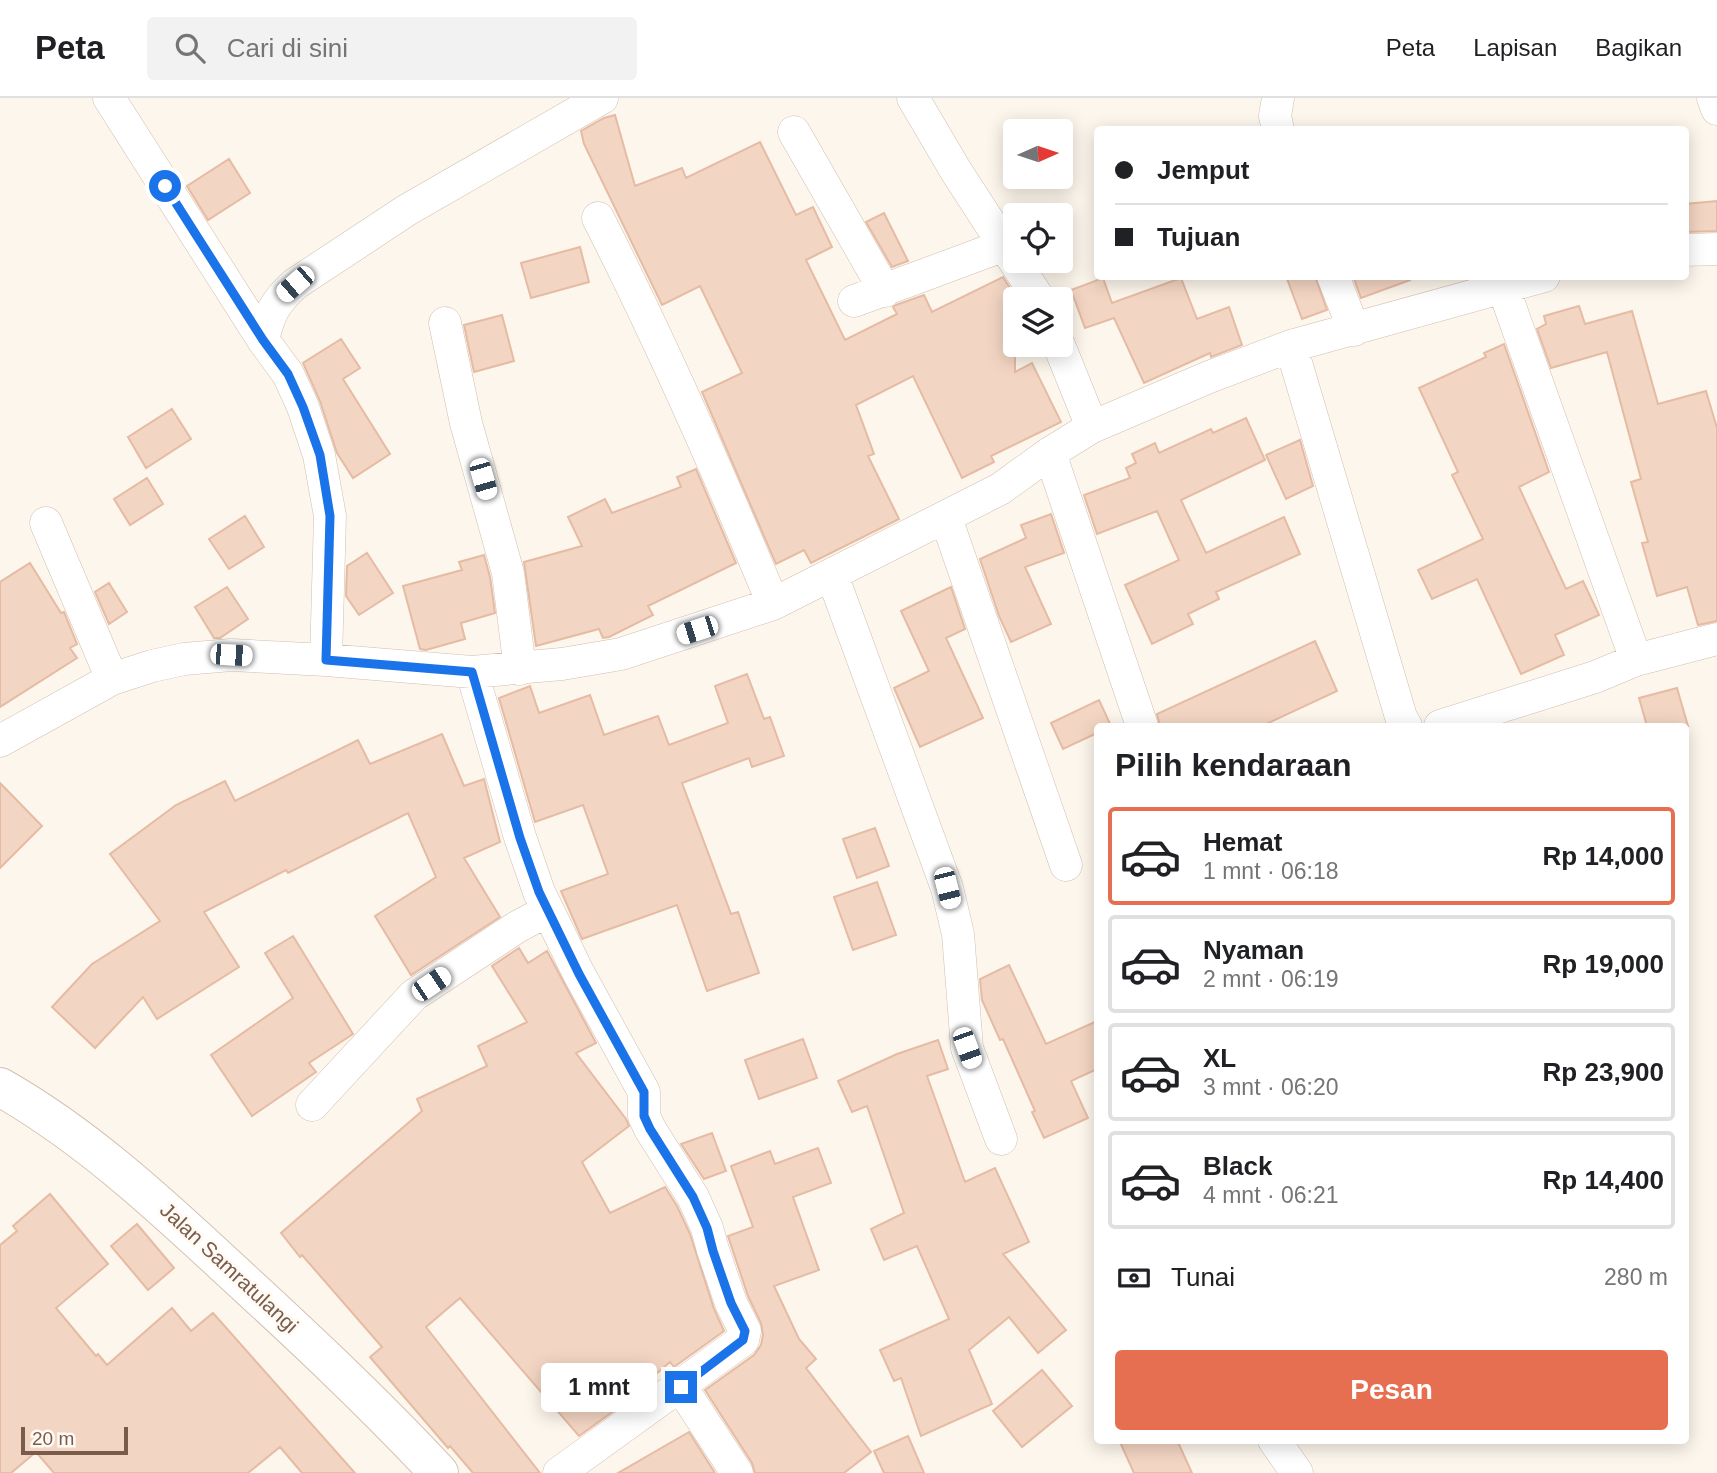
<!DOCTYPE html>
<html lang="id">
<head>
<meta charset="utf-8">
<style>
  body { margin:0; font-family:Arial,sans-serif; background:#f2f2f2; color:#202124; height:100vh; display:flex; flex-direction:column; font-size:26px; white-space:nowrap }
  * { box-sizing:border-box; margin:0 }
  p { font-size:23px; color:#757577 }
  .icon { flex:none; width:38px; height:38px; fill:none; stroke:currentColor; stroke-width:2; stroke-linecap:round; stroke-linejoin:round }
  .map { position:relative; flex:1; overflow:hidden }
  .details { position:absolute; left:1094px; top:625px; width:595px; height:721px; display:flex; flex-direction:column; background:#fff; border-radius:7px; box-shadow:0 4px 18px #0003 }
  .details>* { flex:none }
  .guide { position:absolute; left:1094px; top:28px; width:595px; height:154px; border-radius:7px; box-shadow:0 4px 18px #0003; display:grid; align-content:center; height:154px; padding:0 21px; background:#fff }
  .needle { width:46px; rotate:87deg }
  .controls { position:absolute; left:1003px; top:21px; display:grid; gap:14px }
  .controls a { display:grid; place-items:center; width:70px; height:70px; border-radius:7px; background:#fff; box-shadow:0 4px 18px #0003; font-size:35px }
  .scale { position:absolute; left:21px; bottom:18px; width:107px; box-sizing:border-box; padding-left:7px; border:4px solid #7a5c4d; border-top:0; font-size:19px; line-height:24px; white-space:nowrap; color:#7a5c4d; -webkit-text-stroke:5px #fffaf3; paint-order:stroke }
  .end { position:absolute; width:32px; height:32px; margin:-16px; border:9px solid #1a73e8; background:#fff; box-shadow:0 0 0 4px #fff }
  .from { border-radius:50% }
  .bubble { position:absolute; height:49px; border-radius:7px; background:#fff; box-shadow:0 4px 18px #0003; font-size:23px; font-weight:700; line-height:49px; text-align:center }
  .car { position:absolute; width:21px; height:42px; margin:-21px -10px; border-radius:9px; box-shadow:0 0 5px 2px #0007; background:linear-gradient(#fff 24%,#345 0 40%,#fff 0 76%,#345 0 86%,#fff 0) }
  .guide b { display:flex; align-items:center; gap:24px; height:66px; font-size:26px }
  .guide b+b { border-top:2px solid #e0e0e0 }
  .guide i { width:18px; height:18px; background:#202124 }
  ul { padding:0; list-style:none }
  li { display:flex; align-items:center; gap:21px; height:98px; margin:0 14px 10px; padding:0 7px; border:4px solid #e0e0e0; border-radius:7px }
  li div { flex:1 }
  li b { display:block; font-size:26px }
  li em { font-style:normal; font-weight:700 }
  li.active { border-color:#e76f51 }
  li>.icon { width:63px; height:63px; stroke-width:1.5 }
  h2 { padding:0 21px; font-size:32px; line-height:84px }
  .pay { display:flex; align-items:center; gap:18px; height:77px; padding:0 21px; font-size:26px }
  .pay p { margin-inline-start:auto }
  .action { display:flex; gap:14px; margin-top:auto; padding:14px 21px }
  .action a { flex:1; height:80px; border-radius:7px; background:#e76f51; color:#fff; font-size:28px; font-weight:700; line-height:80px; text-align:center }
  header { display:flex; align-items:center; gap:42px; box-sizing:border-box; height:98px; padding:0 35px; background:#fff; border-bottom:2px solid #e0e0e0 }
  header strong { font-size:33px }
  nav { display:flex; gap:38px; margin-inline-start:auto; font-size:24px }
  .search { width:490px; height:63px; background:#f2f2f2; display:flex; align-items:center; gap:18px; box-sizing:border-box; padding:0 24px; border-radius:7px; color:#757577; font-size:26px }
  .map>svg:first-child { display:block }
  .building { fill:#f3d5c3; stroke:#e6bba3; stroke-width:2 }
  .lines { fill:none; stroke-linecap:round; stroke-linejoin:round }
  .minor-casing { stroke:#d1beb0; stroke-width:33 }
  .secondary-casing { stroke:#d6c0b0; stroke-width:40 }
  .minor { stroke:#fff; stroke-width:32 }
  .secondary { stroke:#fff; stroke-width:38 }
  .route { stroke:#1a73e8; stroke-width:9 }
  .labels { text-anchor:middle; stroke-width:6; stroke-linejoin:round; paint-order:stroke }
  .street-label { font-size:21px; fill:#7a5c4d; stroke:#fffaf3 }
</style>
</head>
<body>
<header>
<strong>Peta</strong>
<div class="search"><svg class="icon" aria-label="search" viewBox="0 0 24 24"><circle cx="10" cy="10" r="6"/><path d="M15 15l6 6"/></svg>Cari di sini</div>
<nav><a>Peta</a><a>Lapisan</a><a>Bagikan</a></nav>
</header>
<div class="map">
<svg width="1717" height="1375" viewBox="0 0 1717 1375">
  <rect width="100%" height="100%" fill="#fdf6ec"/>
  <!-- building -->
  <path class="building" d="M615,17l20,71 47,-18 4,10 74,-36 36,73 17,-8 19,40 -26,13 39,80 52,-26 -4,-7 3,-2 28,-10 8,17 71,-35 12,19v76l17,-9 29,59 -70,34 3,6 -32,16 -49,-102 -57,29 18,49 -6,2 31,63 -88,44 -7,-13 -28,14 -74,-172 40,-19 -42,-87 -38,19 -78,-161 -3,-13 23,-13z
    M229,61l21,34 -42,27 -21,-34z
    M1717,103v30l-32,1v-28z
    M884,115l24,48 -16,6 -26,-45z
    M580,149l9,35 -58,16 -10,-35z
    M1286,178h29l12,34 -25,9z
    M1353,178h56l1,4 -49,18z
    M1103,180l9,25 69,-25 16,41 32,-12 13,38 -31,12 -1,-4 -66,30 -30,-65 -29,10 -14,-38z
    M1579,208l6,18 47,-13 26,93 48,-13 11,37v193l-19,4 -11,-38 -30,9 -15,-53 6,-1 -17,-60 10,-3 -34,-127 -56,16 -14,-39 9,-5 -2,-8z
    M502,217l12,46 -40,11 -10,-47z
    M341,241l19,29 -17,11 47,75 -37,24 -16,-25 -17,-52 -17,-38z
    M1504,246l45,128 -30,15 47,102 17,-8 16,34 -44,20 9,20 -43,19 -44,-95 -45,20 -14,-29 65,-31 -31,-64 6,-3 -39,-84 67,-31 -2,-4z
    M172,311l19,30 -45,29 -18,-31z
    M1246,320l19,42 -84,40 25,53 78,-36 16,37 -84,38 3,7 -31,15 5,10 -41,20 -27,-59 54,-25 -22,-49 -60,23 -13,-39 46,-17 -4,-10 10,-5 -4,-9 23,-11 4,10 52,-24 2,4z
    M1300,342l13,46 -27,13 -20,-44z
    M696,371l40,94 -88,43 5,9 -44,22 -6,1 -4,-9 -63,17 -12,-84 58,-16 -14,-29 37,-18 7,14 69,-26 -4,-10z
    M147,380l16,26 -33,21 -16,-26z
    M1051,416l13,39 -39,14 26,57 -40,18 -12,-26 -19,-57 46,-21 -5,-13z
    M245,418l19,31 -35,22 -20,-30z
    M367,455l26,40 -34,22 -13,-19 1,-30z
    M484,457l6,22 5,36 -34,10 4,16 -39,11 -6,-1 -17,-63 59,-16 -3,-8z
    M30,465l31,50 3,-1 13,32 -7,4 7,10 -77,49v-125z
    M109,485l18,29 -18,12 -14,-32z
    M227,489l21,32 -28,19h-6l-19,-31z
    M951,489l14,42 -19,9 37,80 -63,29 -26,-59 35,-17 -28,-60z
    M1315,543l22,50 -75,35h-102l-3,-12z
    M747,576l17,45 6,-2 14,39 -32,11 -3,-9 -67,25 49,131 7,-2 21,61 -52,18 -30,-86 -95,34 -21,-48 47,-17 -25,-69 -48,17 -36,-124 31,-12 9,27 51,-18 14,40 54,-19 11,29 59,-22 -13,-37z
    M1677,590l11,38h-41l-8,-28z
    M1099,602l12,26h-14v7l-34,16 -12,-26z
    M442,636l22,52 20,-7 16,63 -36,16 36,59 -89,58 -36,-59 61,-39 -28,-64 -120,60 -2,-3 -82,42 35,55 -82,52 -14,-22 -48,51 -43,-41 40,-43 68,-43 -50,-67 66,-49 49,-24 10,20 123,-61 12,24z
    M0,685l42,43 -42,42z
    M875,730l14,38 -32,12 -14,-39z
    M877,784l19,53 -43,15 -19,-53z
    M293,838l60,98 -44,29 7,9 -64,44 -41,-61 82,-57 -28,-45z
    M519,850l9,15 19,-12 49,92 -20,10 50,66 3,7 -47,36 28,51 55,-26 12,19 13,28 24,75 10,22 -50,36 -4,-5 -42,36 1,2 -50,36 -119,-138 -34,29 114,146h-67l-23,-27 -2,2 -78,-91 12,-10 -80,-92 -2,2 -19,-24 141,-122 -5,-12 70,-33 -9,-20 49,-24 -35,-56z
    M1009,867l37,79 51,-23v48l-26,12 17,37 -44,20 -12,-26 3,-1 -32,-72 -3,1 -18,-40 -2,-21z
    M803,941l14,39 -58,21 -14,-39z
    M938,942l10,29 -21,7 38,106 30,-14 34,74 -26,12 63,76 -28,23 -29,-36 -40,33 23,54 -71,32 -20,-58 -7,3 -14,-31 69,-31 -32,-73 -33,14 -13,-31 33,-16 -37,-107 -15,6 -14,-31 59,-27z
    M712,1035l14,38 -22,8 -23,-35z
    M818,1050l13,35 -38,14 26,73 -45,16 25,53 17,20 -10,9 65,84 -27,21h-89l-3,-10 -47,-73 49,-35 7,-10 2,-10 -2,-12 -13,-27 -20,-60 25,-9 -22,-61 39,-15 5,13z
    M50,1096l58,70 -52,44 40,48 2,-2 9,11 65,-57 19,23 22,-18 142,160h-53l-22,-26 -32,26h-194l-18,-21 -25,21h-11v-228l17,-14 -4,-5z
    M137,1126l37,44 -26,22 -37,-44z
    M1042,1272l30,36 -50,41 -29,-36z
    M689,1334l26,41h-97z
    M908,1338l16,37h-40l-10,-22z
    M1119,1342h58l15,33h-58z"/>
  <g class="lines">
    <!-- minor casing -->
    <g class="minor-casing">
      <path id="minor" d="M109,0l154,242 25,34 15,33 16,48 11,61 -4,144
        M913,0l43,73 83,128
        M1278,0l-3,18 3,14
        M1713,0l4,11
        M794,34l91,159
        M598,120c64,126 121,255 175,386
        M1685,152l32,-1
        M1333,178l21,54
        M1503,189l133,373
        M854,203l151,-56
        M445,225l21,100 42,150 12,96
        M263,242c6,-26 12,-38 32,-56l112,-74 195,-112
        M1059,247l33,82
        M1291,248l110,371 5,9
        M1050,355l92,273
        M946,420l120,347
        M46,425l66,156
        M832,477l115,313 11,46 9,114 34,91
        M472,574l48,165 19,55 40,82 65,118v24l6,13 43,68 14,31 6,22 18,53 14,28 -2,9 -184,133
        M1440,628l155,-49 41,-17 81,-21
        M0,643l112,-62 40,-13 32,-7 47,-4 95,5 146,12 90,-8 59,-10 152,-50 227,-115 50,-36 42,-26 117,-50 82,-31 253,-70
        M312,1007l102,-110 103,-68 30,-16
        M681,1289l56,86
        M1274,1342l23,33"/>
    </g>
    <!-- secondary casing -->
    <g class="secondary-casing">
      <path id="secondary" d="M0,989c83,47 155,113 225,178 73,67 146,135 214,208"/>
    </g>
    <!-- minor -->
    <use href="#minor" class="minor"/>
    <!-- secondary -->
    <use href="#secondary" class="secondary"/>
  </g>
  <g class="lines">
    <!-- route -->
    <path class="route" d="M165,88l98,154 25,34 15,33 17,48 10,61 -4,144 146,12 48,166 19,54 40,82 65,118v24l6,13 43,68 14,31 6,23 18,52 14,28 -2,9 -62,47"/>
  </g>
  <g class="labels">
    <!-- street labels -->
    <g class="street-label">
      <text transform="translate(229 1170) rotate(43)" y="7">Jalan Samratulangi</text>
    </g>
  </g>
</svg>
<div class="controls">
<a><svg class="needle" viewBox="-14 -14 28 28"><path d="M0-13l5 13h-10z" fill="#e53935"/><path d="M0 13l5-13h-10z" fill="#757577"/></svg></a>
<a><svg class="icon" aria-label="locate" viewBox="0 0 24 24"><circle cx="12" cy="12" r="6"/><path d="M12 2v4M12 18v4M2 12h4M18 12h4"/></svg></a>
<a><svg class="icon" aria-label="layers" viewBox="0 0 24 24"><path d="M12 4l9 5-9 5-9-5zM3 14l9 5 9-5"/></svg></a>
</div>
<div class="scale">20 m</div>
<i class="end from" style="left:165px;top:88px"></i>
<i class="end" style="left:681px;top:1289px"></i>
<div class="bubble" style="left:541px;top:1265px;width:116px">1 mnt</div>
<i class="car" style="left:295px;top:186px;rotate:229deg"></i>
<i class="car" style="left:483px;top:381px;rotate:164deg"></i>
<i class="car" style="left:697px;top:532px;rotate:252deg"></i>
<i class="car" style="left:231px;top:557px;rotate:93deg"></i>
<i class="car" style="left:947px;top:790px;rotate:166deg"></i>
<i class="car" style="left:431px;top:886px;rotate:56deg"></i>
<i class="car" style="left:967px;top:950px;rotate:160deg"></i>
<div class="guide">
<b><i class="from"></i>Jemput</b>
<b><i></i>Tujuan</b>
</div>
<section class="details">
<h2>Pilih kendaraan</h2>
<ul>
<li class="active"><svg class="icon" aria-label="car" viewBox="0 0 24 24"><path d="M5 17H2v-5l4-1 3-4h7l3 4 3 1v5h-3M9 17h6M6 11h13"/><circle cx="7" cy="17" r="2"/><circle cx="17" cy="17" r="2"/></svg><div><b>Hemat</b><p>1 mnt · 06:18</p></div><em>Rp 14,000</em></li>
<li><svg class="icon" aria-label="car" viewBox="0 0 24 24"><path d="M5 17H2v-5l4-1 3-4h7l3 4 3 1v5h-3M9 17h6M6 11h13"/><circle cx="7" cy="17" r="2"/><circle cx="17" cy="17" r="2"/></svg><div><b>Nyaman</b><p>2 mnt · 06:19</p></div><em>Rp 19,000</em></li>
<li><svg class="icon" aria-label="car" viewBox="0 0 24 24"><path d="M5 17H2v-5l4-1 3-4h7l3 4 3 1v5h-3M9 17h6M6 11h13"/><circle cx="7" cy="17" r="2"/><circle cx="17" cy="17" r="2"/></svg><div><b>XL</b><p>3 mnt · 06:20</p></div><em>Rp 23,900</em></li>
<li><svg class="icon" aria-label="car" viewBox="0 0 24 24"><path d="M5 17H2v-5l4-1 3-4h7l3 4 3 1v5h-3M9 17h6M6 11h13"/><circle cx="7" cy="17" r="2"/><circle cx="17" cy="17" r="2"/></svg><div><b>Black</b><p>4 mnt · 06:21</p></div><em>Rp 14,400</em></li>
</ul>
<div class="pay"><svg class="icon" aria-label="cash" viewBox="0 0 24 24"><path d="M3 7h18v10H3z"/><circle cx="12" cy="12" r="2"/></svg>Tunai<p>280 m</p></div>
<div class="action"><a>Pesan</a></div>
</section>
</div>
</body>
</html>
